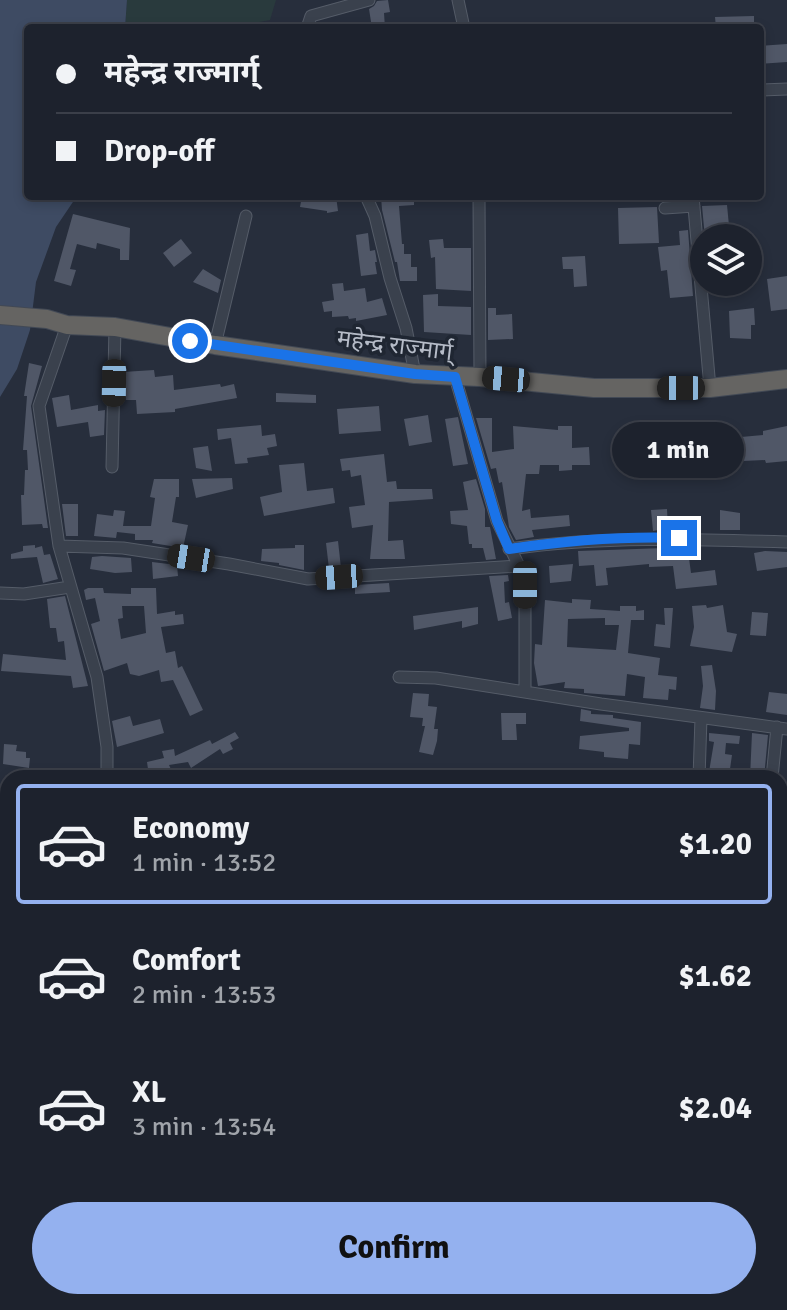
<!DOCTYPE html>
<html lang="en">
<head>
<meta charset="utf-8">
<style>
  body { margin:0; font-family:Signika,"Noto Sans Devanagari",sans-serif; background:#2a2f39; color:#f1f3f6; height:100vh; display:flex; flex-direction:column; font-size:30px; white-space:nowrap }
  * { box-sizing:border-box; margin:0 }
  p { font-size:26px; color:#a0a4aa }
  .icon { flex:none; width:44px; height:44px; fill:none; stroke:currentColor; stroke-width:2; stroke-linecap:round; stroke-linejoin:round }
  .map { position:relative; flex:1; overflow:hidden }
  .side { position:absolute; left:0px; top:770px; width:788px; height:540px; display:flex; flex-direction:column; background:#1d222d; border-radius:24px 24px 0 0; box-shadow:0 4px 12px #0003,0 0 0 2px #3b3f49 }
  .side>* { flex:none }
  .top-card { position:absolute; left:24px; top:24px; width:740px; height:176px; border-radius:8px; box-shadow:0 4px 12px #0003,0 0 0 2px #3b3f49; display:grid; align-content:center; height:176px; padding:0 32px; background:#1d222d }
  .buttons { position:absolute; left:690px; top:224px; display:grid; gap:16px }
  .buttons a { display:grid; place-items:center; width:72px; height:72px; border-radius:50%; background:#1d222d; box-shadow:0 4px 12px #0003,0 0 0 2px #3b3f49; font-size:40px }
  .end { position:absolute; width:36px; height:36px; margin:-18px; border:10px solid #1a73e8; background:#fff; box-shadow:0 0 0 4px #fff }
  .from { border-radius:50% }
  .bubble { position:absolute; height:56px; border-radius:28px; background:#1d222d; box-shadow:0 4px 12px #0003,0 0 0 2px #3b3f49; font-size:26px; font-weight:700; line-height:56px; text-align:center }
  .car { position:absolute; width:24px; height:48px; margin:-24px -12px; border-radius:10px; box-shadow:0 0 6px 2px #0007; background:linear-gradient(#222 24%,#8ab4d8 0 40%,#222 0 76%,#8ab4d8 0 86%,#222 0) }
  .top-card b { display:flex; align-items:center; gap:28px; height:76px; font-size:30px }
  .top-card b+b { border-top:2px solid #3b3f49 }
  .top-card i { width:20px; height:20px; background:#f1f3f6 }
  ul { padding:14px 0 0; list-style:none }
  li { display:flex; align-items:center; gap:24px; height:120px; margin:0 16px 12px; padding:0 16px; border:4px solid transparent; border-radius:8px }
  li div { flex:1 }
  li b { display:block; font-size:30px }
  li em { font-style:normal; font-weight:700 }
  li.current { border-color:#94b1ef }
  li>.icon { width:72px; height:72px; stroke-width:1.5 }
  .button { display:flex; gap:16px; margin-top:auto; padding:16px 32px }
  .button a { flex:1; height:92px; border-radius:48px; background:#94b1ef; color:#111; font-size:32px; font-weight:700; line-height:92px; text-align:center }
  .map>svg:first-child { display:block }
  .green { fill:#293a3d }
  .water { fill:#3e4b63 }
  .building { fill:#505767; fill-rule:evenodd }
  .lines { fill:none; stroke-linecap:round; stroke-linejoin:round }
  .minor-casing { stroke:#555c68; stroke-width:13 }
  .trunk-casing { stroke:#424955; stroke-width:20 }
  .minor { stroke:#3a414d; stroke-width:11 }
  .trunk { stroke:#656462; stroke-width:18 }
  .route { stroke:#1a73e8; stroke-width:10 }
  .labels { text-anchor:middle; stroke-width:7; stroke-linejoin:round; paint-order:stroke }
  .street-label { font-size:24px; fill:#b6bcc8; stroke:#1f2632 }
</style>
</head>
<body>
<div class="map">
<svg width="787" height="1310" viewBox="0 0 787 1310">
  <rect width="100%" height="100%" fill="#272e3c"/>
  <!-- green -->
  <path class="green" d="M127,0h149l-6,20 -41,8h-104z"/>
  <!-- water -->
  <path class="water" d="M0,0h127l-2,28h-97v168h49l-21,31 -20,55 -6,48 -13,39 -17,28z
    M0,1074l8,15v139l-8,-16z"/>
  <!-- building -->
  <path class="building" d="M388,0l2,12 -6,1 1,15h-13l-3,-19 5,-3 3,-5z
    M754,16v12h-38l-1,-11z
    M787,44v18l-27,2v-18z
    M302,196h34l2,15 -11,2v-2l-27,-4z
    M381,196h33v9l-15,1 3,38h2v10h7v13h6v14h-17l-3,-19h-2l-13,-52z
    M727,205l3,31 -25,2 -3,-32z
    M657,207l2,36 -40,1 -1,-36z
    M73,214l57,14 -1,32h-9v-11l-23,-6 -1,6 -19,-5 -7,25 6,1 -5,16 -17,-5z
    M688,230l5,66 -23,2 -3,-28 -6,1 -3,-24 22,-2 -1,-14z
    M368,233l2,18 5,-1 2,12h-2l2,12 -16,2 -5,-41z
    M181,239l11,14 -18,14 -11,-14z
    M443,239l1,9h27v43l-35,-2 -1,-32 -4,1 -2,-18z
    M585,256l2,30 -13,1 -1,-18h-10l-1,-12z
    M203,269l18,11 -3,13 -25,-11z
    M787,276v33l-16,2 -4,-32z
    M343,283l1,8 21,-3 2,14 15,-4 5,17 -31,6v-3l-7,1 -1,-3 -16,1v-6l-8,1 -2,-10 12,-2 -2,-16z
    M438,294v12l33,1v28l-47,-3 -1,-37z
    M488,308h8v7l16,-1 1,25 -25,1z
    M754,308l1,17h-4v14l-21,-1 -1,-27z
    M29,363l13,3 -11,40 17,122h-5l-1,-4 -20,1 -1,-30h3l1,-25h3l-1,-20h-4l4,-54h-3z
    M154,370l1,7 18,-2 1,15 46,-6 1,3 13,-3 3,14 -62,11v3l-38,2 -1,-14h-10v-3h-4l1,-25z
    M276,393l40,2v8l-40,-1z
    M69,395l2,15 27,-5v6l7,-1 -1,25 -14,2 -2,-15 -31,5 -5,-29z
    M379,406l2,25 -42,3 -2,-25z
    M428,415l4,27 -23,4 -5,-27z
    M458,417l10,47 -15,2 -8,-47z
    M476,418h16v34l22,-3 -1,-23 45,4v-4h14v22l17,-1 1,18h-18v5l-13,1v-6h-19l-1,9h-13l-4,37 8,-2 1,9 38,-3 1,11 -38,4 2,7 -18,3 -7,-13 -7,-45 -3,1 -3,-15 -5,1z
    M261,425l1,11 13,-2 2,12 -10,2 2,7 -22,3 1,5 -13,1 -4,-26 -13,2 -1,-11z
    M787,426v35l-21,2 -1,-3 -22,1 -2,-24 22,-2v-4z
    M628,433l1,3 29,-1 4,42 -8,1 -2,-24 -35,4 -3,-23z
    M208,446l4,25 -16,-3 -3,-20z
    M384,454l3,28 9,-1 1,8h35l1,10 -44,3 -1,39 15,-1 2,19h-35l3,-34 -21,3 -3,-21 16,-2 -4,-30 -10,2 -1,-7 -8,1 -2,-12z
    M304,463l3,28 26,-3 2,15 -71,13 -4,-19 22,-5 -3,-27z
    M232,478l1,11 -37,9 -4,-19z
    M154,479h25v18h-3l-4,25 16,3 -5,23 -31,-5 1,-3h-18v-6l-18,-2 -1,6 -22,-2 3,-22 16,2 1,-6 11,1 -2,15h28l4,-28 -5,-1z
    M476,479l9,30v18h5l6,32 -10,1 -3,-12h-11v-4h-3l-2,-18 -16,-2 -1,-13 18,-1 -5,-28z
    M62,504h16v32h-12z
    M667,509l1,19 -15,3 -2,-21z
    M720,510l20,3v17h-20z
    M338,541l3,27 -12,1 -3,-26z
    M35,545v3l7,-2 2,9 6,-1 8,25 -15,4 -6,-26 -26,2v-5l12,-3v-5z
    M295,545h9v25l-25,-5v-2l-18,-2 1,-12 33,-1z
    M665,548v4l23,-1 3,22 24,-3 2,15 -41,4 -3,-23 -24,1v-3l-43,4 2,17 -12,1 -2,-21 -15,1 -1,-15z
    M765,551l22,1v15l-30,4 -3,-18z
    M102,556l29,2 1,14 -17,1 -25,-4 2,-12z
    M152,562l25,3 1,11 -25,3z
    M573,564l-2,17 -21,2 -1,-17z
    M508,575l1,6 -5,1 1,21 4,-1 3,16 -14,3 -9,-45z
    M389,583l1,9 -35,2v-9z
    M88,588h15l1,5 27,1v-6h25l1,26 18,-3v4l8,-1 1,10 -23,3 5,26 9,-2 3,17 4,-2 21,44 -13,6 -17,-36 -12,2 -2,-12 -20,6 -9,-2 -3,-11 -23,8 -13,-47 9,-3 -5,-23 -9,2 -2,-10zM122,606h22l2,27 -25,6 -3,-20 5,-1z
    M65,596l23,90 -15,2 -2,-12 -70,-5 2,-17 63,6 -2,-19 -6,1 -2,-14h-6l-3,-29z
    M572,599l19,1 -1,9 30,2v-5h16v5l8,-1v10h-13l-3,33 32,5 -2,17 19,2 -1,13 -7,-1 -1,11 -25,-2 2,-21 -18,-3 -2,22 -41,-3v-4l-20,-1 1,-6 -27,4 -4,-23 1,-19 7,1 3,-45 27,3zM605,618v7h14l-3,25 -49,-3 1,-28z
    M706,605l1,3 16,-3 4,27 10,2 -5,18 -42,-6 4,-19 -2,-21z
    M478,607v17l-16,4v-7l-48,9 -1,-14z
    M664,608h9l-3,40 -16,-2 2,-22 9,1z
    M752,612l16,1 -2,23 -16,-1z
    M712,665l4,26 -1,19 -15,-2 3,-22 -2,-20z
    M769,692l18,2v21l-21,-3z
    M413,693l16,1 -1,12 9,1 -3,22h4l-1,12 -4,14 -14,-3 6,-26h-3l1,-8 -13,-1z
    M581,709l10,2v3l22,1v3l28,4 -1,23 -11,-1 -1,15 -24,-2v-5l-25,-3 1,-13 49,-5v-3l-49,-7z
    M501,713h25v11h-10l1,16h-15z
    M130,716l3,10 27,-7 4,14 -47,14 -5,-26z
    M235,732l4,6 -9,5 3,6 -10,5 -3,-5 -29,19 -3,-6 -19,3 6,13h-21l-3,-9h-3l-1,-7 17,-4 -2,-7 12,-2 1,7 35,-16 2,4z
    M709,733l31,3 -1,8 -13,-1 -1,11 7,1 -2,14 -6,-1 -1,10h-15l6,-36 -5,-1z
    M752,733l16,2 -4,43h-14z
    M4,744l13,1 -1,6 10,1v6h4l-1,10 -26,-4z"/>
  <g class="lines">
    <!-- minor casing -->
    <g class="minor-casing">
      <path id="minor" d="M458,0l6,28
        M307,28l4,-12 58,-16
        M760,90l27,-1
        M366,196l9,20 15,62 16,50 9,46
        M479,196l1,181
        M693,196l17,192
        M665,208l29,-2
        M67,325l-28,81 20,140 38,131 10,70v31
        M215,345l31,-129
        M455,377l42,144 22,45 6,19v107
        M112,467l3,-140
        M59,546l64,2 106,16 79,15 211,-13
        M509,549c92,-13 185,-10 278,-7
        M0,593l24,1 46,-7
        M399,677l37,1 165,26 186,25
        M699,778l2,-60
        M772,778l5,-51
        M780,1234l7,-1
        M502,1302l23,8
        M590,1302l1,8
        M653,1302l1,8
        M721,1302l1,8"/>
    </g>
    <!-- trunk casing -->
    <g class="trunk-casing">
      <path id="trunk" d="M0,315l47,4 20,6 48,2 100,18 200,29 65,3 114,11h116l77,-9"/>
    </g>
    <!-- minor -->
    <use href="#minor" class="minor"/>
    <!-- trunk -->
    <use href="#trunk" class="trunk"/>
  </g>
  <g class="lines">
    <!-- route -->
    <path class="route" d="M190,341l225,33 40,3 42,144 12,28c55,-8 113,-13 170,-11"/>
  </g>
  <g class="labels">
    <!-- street labels -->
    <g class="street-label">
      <text transform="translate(395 345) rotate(7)" y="8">महेन्द्र राज्मार्ग्</text>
    </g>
  </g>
</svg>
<div class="buttons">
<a><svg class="icon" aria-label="layers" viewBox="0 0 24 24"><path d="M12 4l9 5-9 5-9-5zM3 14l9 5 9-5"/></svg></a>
</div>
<i class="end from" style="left:190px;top:341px"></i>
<i class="end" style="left:679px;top:538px"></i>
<div class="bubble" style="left:612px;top:422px;width:132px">1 min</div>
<i class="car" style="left:506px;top:379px;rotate:275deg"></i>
<i class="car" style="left:114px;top:383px;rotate:181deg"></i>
<i class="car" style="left:681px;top:388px;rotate:270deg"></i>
<i class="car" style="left:191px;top:558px;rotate:279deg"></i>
<i class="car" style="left:339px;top:577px;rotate:266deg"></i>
<i class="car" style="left:525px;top:585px;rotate:180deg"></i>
<div class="top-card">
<b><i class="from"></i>महेन्द्र राज्मार्ग्</b>
<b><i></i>Drop-off</b>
</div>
<section class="side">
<ul>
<li class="current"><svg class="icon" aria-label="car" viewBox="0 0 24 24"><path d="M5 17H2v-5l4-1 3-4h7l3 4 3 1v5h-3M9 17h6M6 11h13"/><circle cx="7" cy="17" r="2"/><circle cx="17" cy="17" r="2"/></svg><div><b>Economy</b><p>1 min · 13:52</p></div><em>$1.20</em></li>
<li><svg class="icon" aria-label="car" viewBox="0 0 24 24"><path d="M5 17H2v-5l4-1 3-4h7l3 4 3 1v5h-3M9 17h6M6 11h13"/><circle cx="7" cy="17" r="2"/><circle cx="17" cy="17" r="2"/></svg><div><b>Comfort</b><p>2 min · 13:53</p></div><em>$1.62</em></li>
<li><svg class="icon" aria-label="car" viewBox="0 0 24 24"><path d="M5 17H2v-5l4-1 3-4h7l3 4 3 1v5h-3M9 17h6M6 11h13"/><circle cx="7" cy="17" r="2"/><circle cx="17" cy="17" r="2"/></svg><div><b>XL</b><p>3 min · 13:54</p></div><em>$2.04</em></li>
</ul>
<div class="button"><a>Confirm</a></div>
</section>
</div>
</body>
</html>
